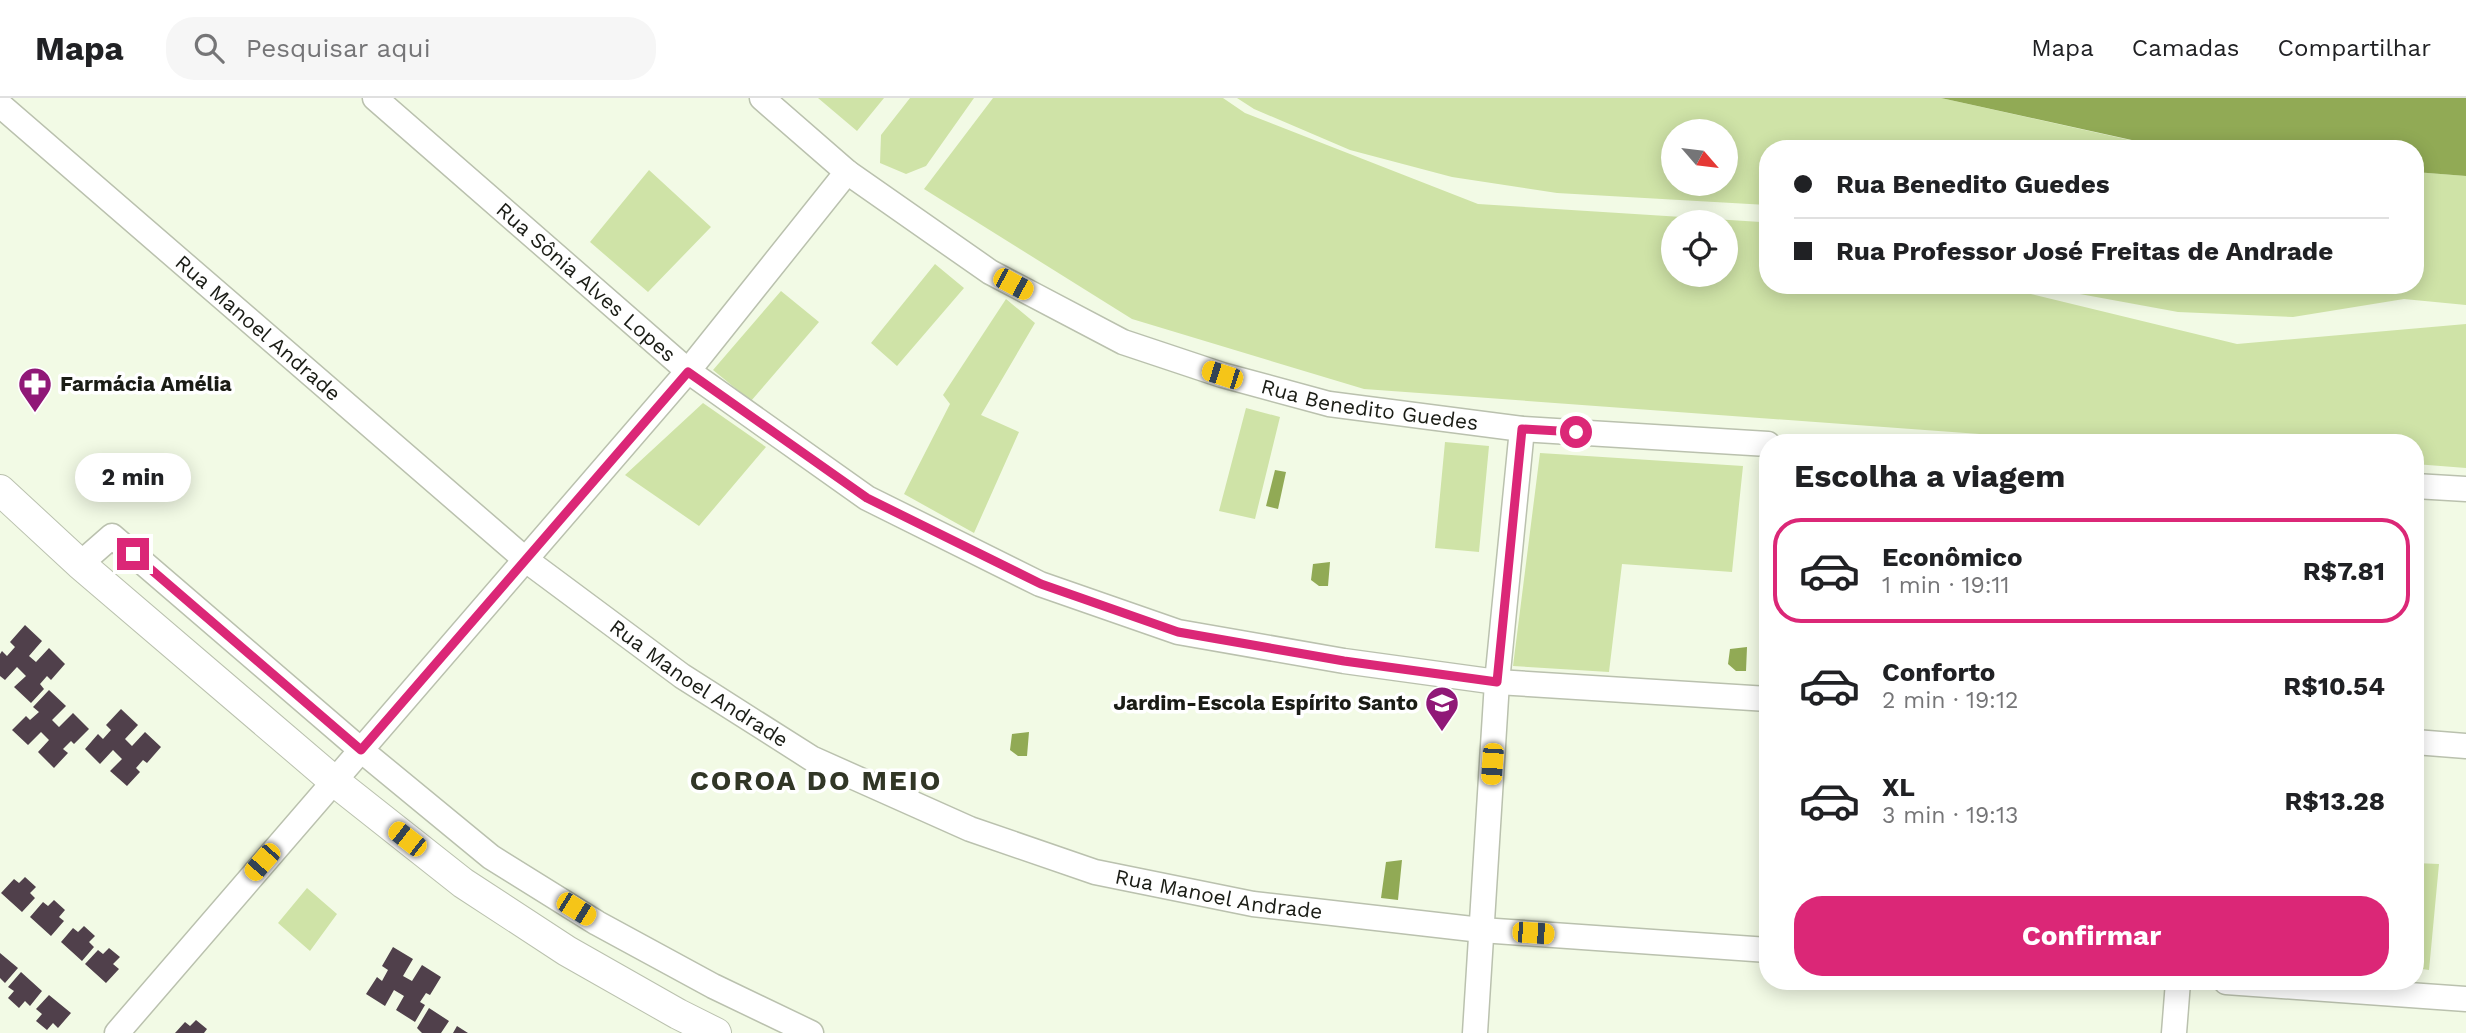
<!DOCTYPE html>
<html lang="pt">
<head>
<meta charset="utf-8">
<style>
  body { margin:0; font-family:"Work Sans",sans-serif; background:#f6f6f6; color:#202124; height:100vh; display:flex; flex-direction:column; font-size:26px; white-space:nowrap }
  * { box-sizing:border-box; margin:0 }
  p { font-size:23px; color:#757577 }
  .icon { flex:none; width:38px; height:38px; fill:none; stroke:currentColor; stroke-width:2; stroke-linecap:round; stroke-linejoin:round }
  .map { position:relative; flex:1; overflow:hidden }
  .side { position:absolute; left:1759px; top:336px; width:665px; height:556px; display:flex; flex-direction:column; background:#fff; border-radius:28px; box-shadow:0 4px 18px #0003 }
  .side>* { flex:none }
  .guide { position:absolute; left:1759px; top:42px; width:665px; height:154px; border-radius:28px; box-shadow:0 4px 18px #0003; display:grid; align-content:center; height:154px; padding:0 35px; background:#fff }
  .needle { width:46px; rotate:118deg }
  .controls { position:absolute; left:1661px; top:21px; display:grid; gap:14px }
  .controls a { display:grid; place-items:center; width:77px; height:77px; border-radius:50%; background:#fff; box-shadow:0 4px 18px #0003; font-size:35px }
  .end { position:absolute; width:32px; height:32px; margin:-16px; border:9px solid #db2777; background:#fff; box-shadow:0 0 0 4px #fff }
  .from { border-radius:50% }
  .bubble { position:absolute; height:49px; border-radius:24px; background:#fff; box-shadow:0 4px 18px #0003; font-size:23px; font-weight:700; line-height:49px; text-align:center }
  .car { position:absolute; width:21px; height:42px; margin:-21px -10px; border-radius:9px; box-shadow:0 0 5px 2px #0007; background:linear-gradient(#f5c518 24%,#345 0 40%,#f5c518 0 76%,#345 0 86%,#f5c518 0) }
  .guide b { display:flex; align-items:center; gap:24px; height:66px; font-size:26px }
  .guide b+b { border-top:2px solid #e0e0e0 }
  .guide i { width:18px; height:18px; background:#202124 }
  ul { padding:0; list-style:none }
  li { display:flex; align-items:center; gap:21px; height:105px; margin:0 14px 10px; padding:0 21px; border:4px solid transparent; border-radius:28px }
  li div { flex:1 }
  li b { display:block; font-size:26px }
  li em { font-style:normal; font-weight:700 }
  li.current { border-color:#db2777 }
  li>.icon { width:63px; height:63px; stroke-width:1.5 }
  h2 { padding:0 35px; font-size:32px; line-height:84px }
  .primary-button { display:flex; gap:14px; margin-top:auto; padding:14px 35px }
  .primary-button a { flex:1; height:80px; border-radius:28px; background:#db2777; color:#fff; font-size:28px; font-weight:700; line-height:80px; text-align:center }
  header { display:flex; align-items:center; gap:42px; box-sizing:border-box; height:98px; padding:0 35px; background:#fff; border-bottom:2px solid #e0e0e0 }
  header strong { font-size:33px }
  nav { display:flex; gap:38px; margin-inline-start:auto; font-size:24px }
  .search { width:490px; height:63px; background:#f6f6f6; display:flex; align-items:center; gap:18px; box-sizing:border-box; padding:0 24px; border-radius:28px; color:#757577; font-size:26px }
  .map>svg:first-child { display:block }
  .green { fill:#cfe3a7; fill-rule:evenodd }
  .water { fill:#91aa55 }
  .building { fill:#50404b }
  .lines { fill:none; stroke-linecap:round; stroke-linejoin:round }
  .minor-casing { stroke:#bac1ae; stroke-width:27 }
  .tertiary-casing { stroke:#bac1ae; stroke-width:32 }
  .minor { stroke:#fff; stroke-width:24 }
  .tertiary { stroke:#fff; stroke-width:30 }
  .route { stroke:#db2777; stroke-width:9 }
  .labels { text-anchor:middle; stroke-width:7; stroke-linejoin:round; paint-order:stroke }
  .street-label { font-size:21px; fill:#1a1c15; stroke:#fff }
  .poi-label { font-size:21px; font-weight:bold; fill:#1a1c15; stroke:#fff; text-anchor:start }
  .district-label { font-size:28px; font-weight:bold; letter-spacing:2px; fill:#313626; stroke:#fff }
</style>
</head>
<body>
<header>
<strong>Mapa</strong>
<div class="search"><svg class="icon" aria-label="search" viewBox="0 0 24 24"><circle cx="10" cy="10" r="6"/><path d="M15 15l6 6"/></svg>Pesquisar aqui</div>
<nav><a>Mapa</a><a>Camadas</a><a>Compartilhar</a></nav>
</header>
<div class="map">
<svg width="2466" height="935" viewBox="0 0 2466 935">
  <rect width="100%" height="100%" fill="#f2fae5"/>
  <!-- green -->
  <path class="green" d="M818,0h66l-27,33z
    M910,0h64l-48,68 -20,8 -26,-11 1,-28z
    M993,0h230l22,15 233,91 283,18 6,1 1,62h226l243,59 229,-20v144l-51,-4v-21h-312l-739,-54 -232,-70 -208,-130zM1673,124h53v53h-53z
    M1237,0h704l229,51h-402l-1,56 -210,-12 -105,-16 -102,-27 -96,-41zM1673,33h53v53h-53z
    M649,72l62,57 -63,65 -58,-50z
    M2415,74l51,4v129l-62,-6 -111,18 -115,-5 -148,-27h385z
    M935,166l29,24 -67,78 -26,-23z
    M781,193l38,31 -68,79 -38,-31z
    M1006,201l29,24 -54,92 38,17 -45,101 -70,-39 46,-90 -7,-9z
    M703,305l63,44 -67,79 -74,-51z
    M1246,310l34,9 -25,102 -36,-8z
    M1445,344l44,4 -10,106 -44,-4z
    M1540,355l203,13 -11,106 -110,-8 -13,108 -96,-6z
    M2415,765l24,1 -10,106 -14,-2z
    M307,790l30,26 -27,37 -32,-28z"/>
  <!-- water -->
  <path class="water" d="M1941,0h525v78l-51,-4v-23l-247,-1z
    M1275,372l11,2 -8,37 -12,-3z
    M1330,464l-2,24h-9l-8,-6 2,-16z
    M1747,549l-1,24h-10l-8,-7 2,-15z
    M1029,634l-2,24h-9l-8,-6 2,-16z
    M1402,762l-4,40 -17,-2 5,-36z"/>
  <!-- building -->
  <path class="building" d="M25,527l17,16 -13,15 7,6 13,-14 16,16 -14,16 -4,-4 -7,8 4,5 -13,14 -17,-16 12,-11 -9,-9 -12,13 -5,-4v-22l2,-3 5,5 8,-9 -5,-5z
    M49,592l17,16 -14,14 7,7 14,-14 16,16 -15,15 -3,-3 -8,8 5,4 -14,15 -16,-16 11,-12 -8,-8 -13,13 -16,-15 14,-14 4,4 9,-8 -6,-5z
    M121,611l17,16 -13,14 7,7 13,-14 16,15 -14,16 -4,-3 -7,8 4,4 -13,14 -17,-15 12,-12 -9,-9 -13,14 -15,-15 13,-15 5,5 8,-9 -5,-5z
    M25,779l11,10 -6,6 5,5 -13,14 -21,-19 13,-14 5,4z
    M54,802l11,10 -6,7 5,4 -13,15 -21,-19 13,-15 5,4z
    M84,828l11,10 -6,6 5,5 -12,14 -21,-19 12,-14 5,4z
    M393,849l20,12 -10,17 9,5 10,-16 19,12 -11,18 -4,-2 -6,9 5,3 -10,17 -19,-12 8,-14 -10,-6 -9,16 -19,-12 11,-17 5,4 6,-11 -6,-4z
    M109,850l11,9 -7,7 6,5 -13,14 -21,-19 13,-14 5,4z
    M0,855l18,15 -13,15 -5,-5z
    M21,874l21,19 -12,15 -5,-5 -6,7 -11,-10 6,-7 -6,-4z
    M49,897l22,18 -13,15 -5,-5 -6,7 -11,-9 6,-7 -6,-5z
    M429,910l20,13 -8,12h-19l-5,-5z
    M196,922l11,9 -3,4h-29l10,-11 5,4z
    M457,928l11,7h-15z"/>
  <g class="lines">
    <!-- minor casing -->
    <g class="minor-casing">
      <g id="minor">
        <path id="s1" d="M375,0l313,273 179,127 173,86 138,48 166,29 153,21 271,17"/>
        <path id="s2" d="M762,0l85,74 143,100 133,70 99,33 107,29 193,25 246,15"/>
        <path id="s3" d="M0,7l526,455 156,116 129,82 159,71 125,43 158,32 228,26 287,20"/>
        <path d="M2415,388l51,3"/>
        <path d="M80,466l32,-28 249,214 130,107 106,66 116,63 98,47"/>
        <path d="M2415,644l51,4"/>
        <path d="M2226,884l240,17"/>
        <path d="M117,935l571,-662 159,-199"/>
        <path d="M1475,935l22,-351 25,-253"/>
        <path d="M2174,935l4,-51"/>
      </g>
    </g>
    <!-- tertiary casing -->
    <g class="tertiary-casing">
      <path id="tertiary" d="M0,392l80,74 254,217 129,102 104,68 111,63 38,19"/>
    </g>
    <!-- minor -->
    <use href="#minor" class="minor"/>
    <!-- tertiary -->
    <use href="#tertiary" class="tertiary"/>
  </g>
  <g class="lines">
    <!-- route -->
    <path class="route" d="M133,456l228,196 327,-378 179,126 174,86 137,48 166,29 153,21 25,-253 54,3"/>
  </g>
  <!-- icons -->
  <defs>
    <g id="pharmacy-pin" transform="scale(1.75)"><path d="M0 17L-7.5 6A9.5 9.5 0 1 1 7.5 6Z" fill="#901877" stroke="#fff"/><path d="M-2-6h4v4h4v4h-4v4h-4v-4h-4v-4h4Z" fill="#fff"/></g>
    <g id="school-pin" transform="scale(1.75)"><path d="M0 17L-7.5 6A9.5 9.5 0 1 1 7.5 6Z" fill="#901877" stroke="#fff"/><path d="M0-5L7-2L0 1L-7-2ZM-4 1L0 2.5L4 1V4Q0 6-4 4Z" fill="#fff"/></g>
  </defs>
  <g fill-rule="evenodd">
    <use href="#pharmacy-pin" x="35" y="286"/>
    <use href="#school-pin" x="1442" y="605"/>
  </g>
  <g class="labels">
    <!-- street labels -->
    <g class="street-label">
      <text dy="7" stroke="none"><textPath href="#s1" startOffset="280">Rua Sônia Alves Lopes</textPath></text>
      <text dy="7" stroke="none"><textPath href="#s3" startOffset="341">Rua Manoel Andrade</textPath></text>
      <text dy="7" stroke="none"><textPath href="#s2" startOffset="693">Rua Benedito Guedes</textPath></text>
      <text dy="7" stroke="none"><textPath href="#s3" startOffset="908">Rua Manoel Andrade</textPath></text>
      <text dy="7" stroke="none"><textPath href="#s3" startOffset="1475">Rua Manoel Andrade</textPath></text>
    </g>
    <!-- poi labels -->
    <g class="poi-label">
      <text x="60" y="293">Farmácia Amélia</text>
      <text x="1418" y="612" text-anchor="end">Jardim-Escola Espírito Santo</text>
    </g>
    <!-- district labels -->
    <g class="district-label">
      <text x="816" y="692">COROA DO MEIO</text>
    </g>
  </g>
</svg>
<div class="controls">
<a><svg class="needle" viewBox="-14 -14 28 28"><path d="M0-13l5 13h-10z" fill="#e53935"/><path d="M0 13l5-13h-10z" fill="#757577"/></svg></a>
<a><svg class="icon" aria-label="locate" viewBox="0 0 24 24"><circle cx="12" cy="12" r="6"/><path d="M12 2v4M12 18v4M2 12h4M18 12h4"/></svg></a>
</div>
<i class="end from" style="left:1576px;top:334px"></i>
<i class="end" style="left:133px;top:456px"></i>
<div class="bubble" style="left:75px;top:355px;width:116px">2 min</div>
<i class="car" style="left:1013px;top:186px;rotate:118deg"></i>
<i class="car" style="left:1222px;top:277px;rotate:288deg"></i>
<i class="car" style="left:1492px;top:666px;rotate:184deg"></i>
<i class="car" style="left:407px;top:741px;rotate:308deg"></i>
<i class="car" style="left:262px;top:764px;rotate:221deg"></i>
<i class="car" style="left:576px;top:811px;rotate:122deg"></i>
<i class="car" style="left:1533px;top:835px;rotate:94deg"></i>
<div class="guide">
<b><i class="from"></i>Rua Benedito Guedes</b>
<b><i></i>Rua Professor José Freitas de Andrade</b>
</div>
<section class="side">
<h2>Escolha a viagem</h2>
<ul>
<li class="current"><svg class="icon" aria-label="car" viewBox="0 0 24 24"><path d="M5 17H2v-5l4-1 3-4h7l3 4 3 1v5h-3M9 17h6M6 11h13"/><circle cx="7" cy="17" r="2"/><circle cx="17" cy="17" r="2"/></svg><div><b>Econômico</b><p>1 min · 19:11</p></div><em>R$7.81</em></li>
<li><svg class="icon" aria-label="car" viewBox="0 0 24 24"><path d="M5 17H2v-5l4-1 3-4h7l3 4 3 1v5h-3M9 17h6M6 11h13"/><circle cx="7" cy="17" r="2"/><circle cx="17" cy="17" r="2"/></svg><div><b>Conforto</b><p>2 min · 19:12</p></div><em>R$10.54</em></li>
<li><svg class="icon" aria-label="car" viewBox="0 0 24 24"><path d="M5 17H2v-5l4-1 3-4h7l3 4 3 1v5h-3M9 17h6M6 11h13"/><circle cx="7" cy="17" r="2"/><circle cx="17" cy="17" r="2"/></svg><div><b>XL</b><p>3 min · 19:13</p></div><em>R$13.28</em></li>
</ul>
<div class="primary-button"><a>Confirmar</a></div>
</section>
</div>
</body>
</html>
